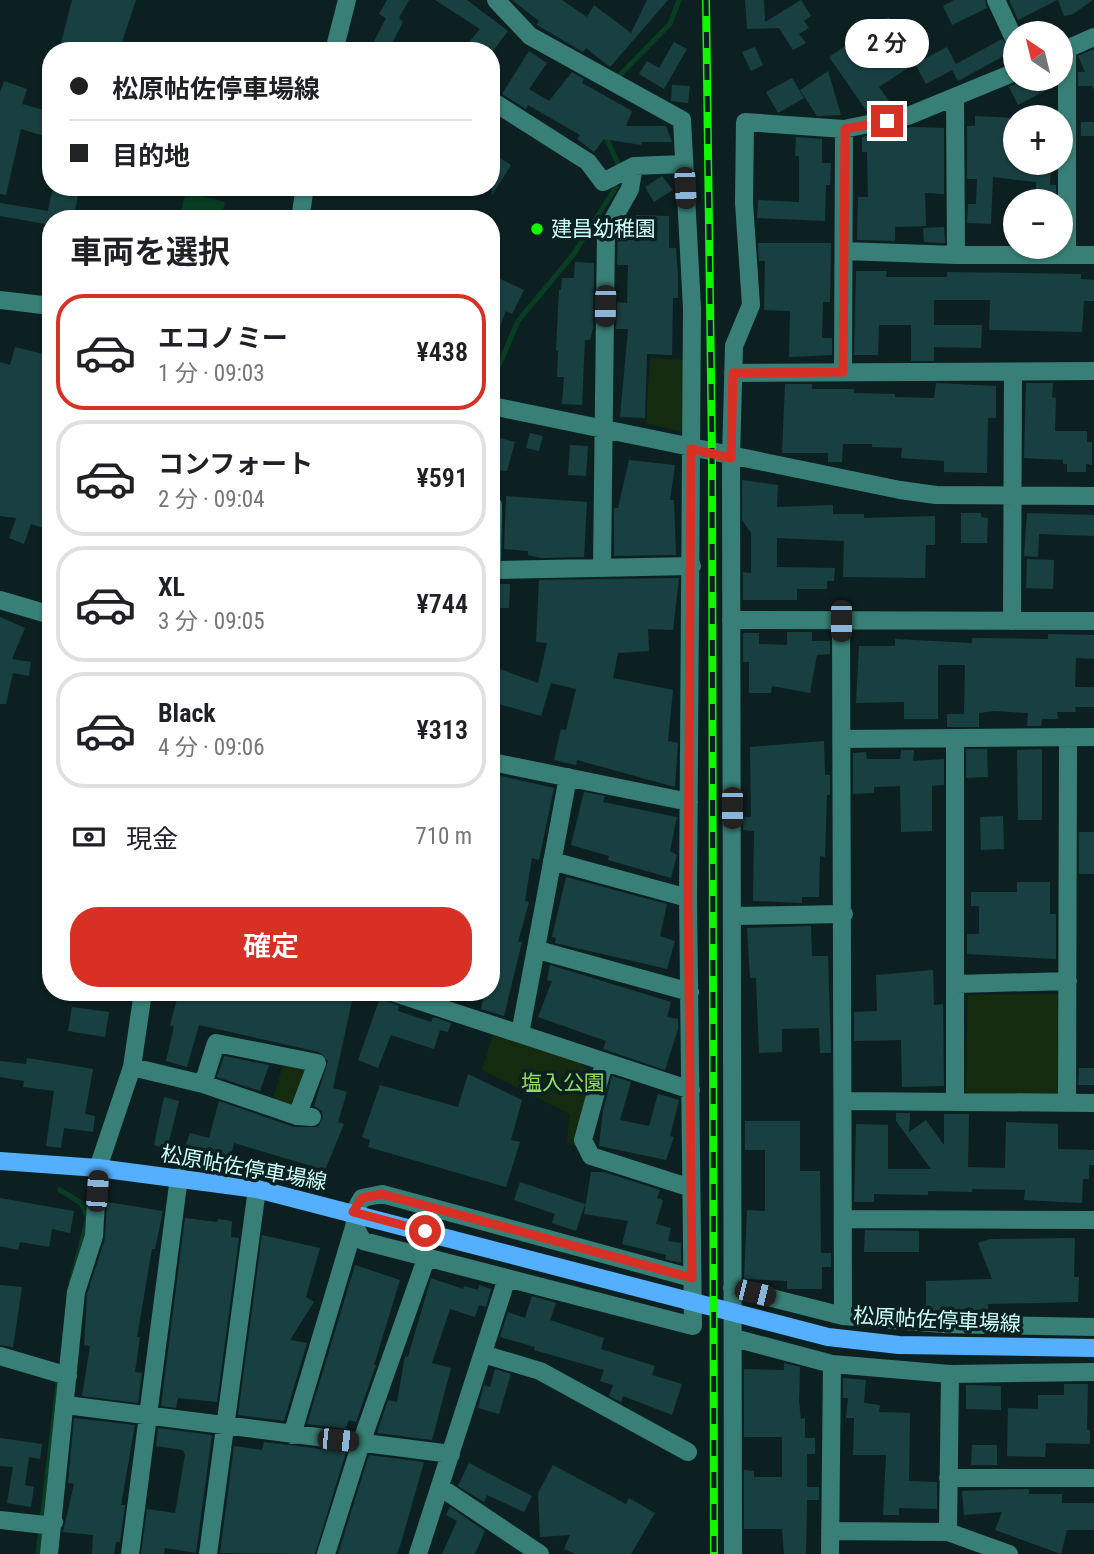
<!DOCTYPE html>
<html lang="ja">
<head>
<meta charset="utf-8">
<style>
  body { margin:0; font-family:"Roboto Condensed","Noto Sans JP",sans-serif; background:#f2f2f2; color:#202124; height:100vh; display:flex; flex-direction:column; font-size:26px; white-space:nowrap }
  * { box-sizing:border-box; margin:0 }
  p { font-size:23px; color:#757577 }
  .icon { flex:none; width:38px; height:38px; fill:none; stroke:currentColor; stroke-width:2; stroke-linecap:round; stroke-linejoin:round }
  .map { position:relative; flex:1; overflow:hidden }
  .panel { position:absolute; left:42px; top:210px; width:458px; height:791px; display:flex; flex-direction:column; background:#fff; border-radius:28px; box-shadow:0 2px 5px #0004 }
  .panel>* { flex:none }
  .banner { position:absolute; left:42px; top:42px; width:458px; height:154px; border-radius:28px; box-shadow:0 2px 5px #0004; display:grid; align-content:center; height:154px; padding:0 28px; background:#fff }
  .needle { width:46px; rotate:325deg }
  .fabs { position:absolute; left:1003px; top:21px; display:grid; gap:14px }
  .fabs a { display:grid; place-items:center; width:70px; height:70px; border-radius:50%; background:#fff; box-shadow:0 2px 5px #0004; font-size:35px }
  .end { position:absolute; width:32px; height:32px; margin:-16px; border:9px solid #d93025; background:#fff; box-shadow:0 0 0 4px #fff }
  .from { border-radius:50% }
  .bubble { position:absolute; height:49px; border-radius:24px; background:#fff; box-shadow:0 2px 5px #0004; font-size:23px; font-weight:600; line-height:49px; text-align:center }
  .car { position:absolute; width:21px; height:42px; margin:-21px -10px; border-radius:9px; box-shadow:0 0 5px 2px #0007; background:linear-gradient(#222 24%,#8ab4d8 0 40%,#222 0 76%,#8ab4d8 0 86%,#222 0) }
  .banner b { display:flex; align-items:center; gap:24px; height:66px; font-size:26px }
  .banner b+b { border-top:2px solid #e0e0e0 }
  .banner i { width:18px; height:18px; background:#202124 }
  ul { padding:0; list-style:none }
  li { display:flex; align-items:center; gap:21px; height:116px; margin:0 14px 10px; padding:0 14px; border:4px solid #e0e0e0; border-radius:28px }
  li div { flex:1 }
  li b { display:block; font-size:26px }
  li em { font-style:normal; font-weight:600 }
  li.active { border-color:#d93025 }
  li>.icon { width:63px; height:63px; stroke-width:1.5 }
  h2 { padding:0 28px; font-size:32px; line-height:84px }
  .pay { display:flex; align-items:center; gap:18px; height:77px; padding:0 28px; font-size:26px }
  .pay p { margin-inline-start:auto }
  .cta { display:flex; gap:14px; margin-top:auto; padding:14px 28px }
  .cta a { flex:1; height:80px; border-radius:28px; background:#d93025; color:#fff; font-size:28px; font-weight:600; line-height:80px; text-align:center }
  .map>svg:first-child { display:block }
  .green { fill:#152b10 }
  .water { fill:#093d22 }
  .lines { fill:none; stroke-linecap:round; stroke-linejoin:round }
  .stream { stroke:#093d22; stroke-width:5 }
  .building { fill:#194041 }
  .minor { stroke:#388077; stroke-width:18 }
  .major { stroke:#54b0fe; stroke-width:18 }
  .rail-casing { stroke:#11f701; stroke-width:8 }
  .rail { stroke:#0d2021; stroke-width:5; stroke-dasharray:16; stroke-linecap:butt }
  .route { stroke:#d93025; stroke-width:9 }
  .poi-dot { fill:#11f701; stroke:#0d2021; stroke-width:2.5 }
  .labels { text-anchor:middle; stroke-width:7; stroke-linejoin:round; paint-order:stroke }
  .poi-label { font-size:21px; fill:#cdfffc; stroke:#0d2021; text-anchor:start }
  .park-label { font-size:21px; fill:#90de59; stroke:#0d2021 }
  .street-label { font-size:21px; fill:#cdfffc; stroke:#0d2021 }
</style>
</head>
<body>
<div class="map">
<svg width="1094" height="1554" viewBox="0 0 1094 1554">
  <rect width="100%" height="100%" fill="#0d2021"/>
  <!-- green -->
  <path class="green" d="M650,358l35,2 -1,72 -38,-9z
    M1063,994l-2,102 -96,1 3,-102z
    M493,1035l87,27 11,14 -12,73 -12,-7 3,-28 -88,-44z
    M284,1062l19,3 5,7 -9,29 -9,7 -18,-6z"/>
  <!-- water -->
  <path class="water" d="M186,192l39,10 -4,17h-42z"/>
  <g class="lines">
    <!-- stream -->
    <path class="stream" d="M618,77l52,-53 9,-24
      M605,135l13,29
      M492,382l26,-61 55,-66 43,-68
      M60,1190l21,13 7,15 -17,65
      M38,1554l21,-178"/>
  </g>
  <!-- building -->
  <path class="building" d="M72,0h64l-17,51h-60z
    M387,0h22l-10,18 4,4 -15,29h-19l17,-33 -7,-4z
    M435,0h32l41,31 -15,20h-12l-12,-9 11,-13z
    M512,0h50l25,17 7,-12 37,28 16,-33h21l-58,67 -24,-19 -3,4 -46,-27 2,-4z
    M745,0h19l1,22 36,-22 10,16 -7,5 5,7 -10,6 7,9 -13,7 -14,-22 -32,1z
    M954,0h31l2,8 -35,17 -9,-19z
    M1009,0h48l-39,20z
    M1058,0h35l-20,14 -9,2z
    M889,17l14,21 -10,6 15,24 -29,19 10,14 -21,12 -39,-56z
    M1002,39l9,13 -53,29 -6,-11 -26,14 -11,-20 32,-17 9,17z
    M674,42l13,7 -23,40 -25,-15 8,-13 12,7z
    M755,47l8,18 -12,6 -9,-19z
    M1094,49v41l-2,-4h-14v-14h7l-7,-16z
    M529,51l18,12 -18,26 20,12 23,-29 12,7 -2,4 50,28 -6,15h40l6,16h-30l-1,3 -37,-6 -10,13 -17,-13 3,-4 -52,-30 -2,4 -24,-15z
    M828,71l13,44 -24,1 -17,-26z
    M792,78l12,20 -26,15 -12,-21z
    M1024,79h32v6l-38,20 -9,-18z
    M4,81l23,8 -5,15 29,8v26l-30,-9 -15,66 -6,-1v-102z
    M672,85l18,1 -2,17 -17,-2z
    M975,116l40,2v45h36l-1,22h6v16h-20v-19l-43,-5 -2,47 -24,-1 1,-19h8l1,-25h-10v-53h8z
    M1081,122h13v14h-13z
    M912,127l32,1v66l-19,-1 1,33 -31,1v14l-38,-1 1,-43h10l-1,-45h-5v-15z
    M796,137l26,2v24h9l-1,22h-4l-1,36 -68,-3 1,-18 41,2v-46h-4z
    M492,153l19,12 -19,30z
    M662,176l11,14 -19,12 -9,-15z
    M52,191l26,5 -5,23h-22v6l-51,-9v-13l48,8z
    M636,215l33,1v32h7l2,28v22h-5l-1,57 -25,-1 -2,64 -25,-1 8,-88h-12l1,-27 10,1 1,-38h-11l1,-30 2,-4 15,1z
    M944,227l1,16 -21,-1 -1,-14z
    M758,243h73l-1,59h-7l-1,36h10v17l-43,2 1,-46 -26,-1 1,-49h-6z
    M575,262l19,1 -1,65 -3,12h-5l-3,65 -20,-1 2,-27h-7l1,-26 -2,-1 3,-60h2l1,-12h12z
    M856,271h31l-1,6h61v-5l134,2v5l13,1v21h-10l-2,31 -93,-2 1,-30h-56v25h48l-1,23 -47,-1v14h-23v-36h-32l-1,30h-24z
    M492,275l32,15 -12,24 -6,-3 -13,34z
    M15,347l36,9v161l-5,12 -15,-5 -7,20 -15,-6 7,-20 -16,-2v-154l10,3z
    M936,383l60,3v32h-8l-1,55 -43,-1v-11l-43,-3 1,-10 -30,-1v-3h-29l-1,18h-14v-9h-46l3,-69h27v5h42v4l41,1v3l39,1z
    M1026,383h27l-1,14 4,1 -1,33h32v11h5v23l-6,-1v8h-19v-8h-4v-4l-39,-2z
    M530,433l13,3 -4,15 -13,-3z
    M492,436l23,6 -8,29 -15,-1z
    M570,445l18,1 -2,30 -18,-1z
    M629,460l46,5 -5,35h4l2,55 -62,1v-48h4z
    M742,480l36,5 -1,22 56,-2v9h31v4l71,-2v29h-9l-1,33 -82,-1 1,-36 -67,-3v29l58,1 -1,13h-7v8h-30v11h-54v-28l8,1v-40l-9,-13z
    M506,496l81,6 -3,55 -43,1 -13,-3v-4l-24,-2z
    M961,513h20v4l7,1 -1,25h-26z
    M1027,513l67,2v21l-55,-2 -1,23 -14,-1z
    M1027,559l27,1 -1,29 -27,-1z
    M679,578l-6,52 -25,-1 1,22 -31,2 -5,25 60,12 -5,51 10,2 -3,44 -98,-27 -1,5 -22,-5 7,-31 5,1 10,-41 -25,-6 -10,33 -49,-14v-36l46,17 9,-40 -11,-1 3,-62z
    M492,584h18l-1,24h-17z
    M0,617l25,11 -13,31 19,3 -2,14 -16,-3 -7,31h-6z
    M787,632h25v9h18v13l-13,1 -7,38 -38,-7 -1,7h-22v-31h-6v-29h16v11l28,1z
    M1048,634l46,1v24l-18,-1 -1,29h19v20h-19l1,5h-19l1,7h-16l-1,7h-14l1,-13 -34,-2 -15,2v14h-32v-13h17l1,-49h-27v54h-34v-17l-48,1 3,-57h36v-7l77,4v-5l76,1z
    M824,741l1,34h5v20h-3l-2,62 -5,-1 -1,41h-17v6l-49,-2 1,-70 -11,-1v-13h8l-1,-70z
    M966,749h21l1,28 -22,1z
    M1042,749v71h-24l-1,-70z
    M901,750h13l-1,11 31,-2v26l-12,1v45l-31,1 -1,-46 -26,1v6l-21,1v-41l13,-1 1,7h33z
    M492,774l62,14 -15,72 -7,-2 -7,43 4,1 -11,40h4l-18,74 -23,-7 4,-17h7z
    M584,792l21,4 -2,6 74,15 -7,34 7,4 -6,23 -63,-18 1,-4 -38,-11z
    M1003,816l1,33 -23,1 -1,-33z
    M1079,832h15v42h-15z
    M566,877l101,27 -7,32 15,5 -8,28 -112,-26 1,-5 -4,-1z
    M1017,882h33v32h6v45l-89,-5v-20h12v-28h-8v-14h46z
    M811,926l1,30h16l3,97h-11l-1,-25 -37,1v23l-23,1 -3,-75h-6l-3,-50z
    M550,965l121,37 -4,15 11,2v10l-13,41 -62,-21 3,-8 -68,-24 14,-36 -5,-1z
    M933,970l1,35 9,-1 1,82 -42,1 -1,-47 -47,1v-29l23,-1 -1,-36z
    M179,992h175l-21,96 14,4 -9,30 6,2 -19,46 -91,-27 -4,17 -47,-8 7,-19 19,5 10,-37 75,26h24l5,-10 -1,-6 -8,-5 14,-45 -9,-9 -120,-27 -12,42 -21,-6 8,-34 -4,-2z
    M380,998l19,8 -1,5 33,11 2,-5 18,6 -3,9 -8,-2 -6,19 -43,-14 -13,33 -20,-8z
    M72,1007l37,5 -4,25 -37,-6z
    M224,1056l45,9 -9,26 -43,-14z
    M27,1058l66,11 -8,45 10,2 -2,16 -29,-4 -3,20 -15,-2 8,-55 -31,-4 1,-6 -24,-4v-16l26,3z
    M1079,1068h15v17h-16z
    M468,1074l54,26 -11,40 9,2 -14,45 -138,-40 2,-7 -8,-3 18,-52 78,22z
    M612,1076l19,6 -11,38 29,6 9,-32 21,6 -9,36 4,1 -8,23 -67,-14 4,-35z
    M164,1097l15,4 -12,48 -13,-4z
    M896,1113h14l-1,19 17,-12 18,25v-31h25l-1,53 37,1 1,-46 52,2v25l36,1v15h-5v14h-6l-1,24 -58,-3 1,-10 -53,-1v3l-44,-1v4l-54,-1v8h-20l2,-78 32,1v44h43l-35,-48z
    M745,1121h55v50h20l1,82h10v14h-9v22h-35v-8l-43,-2 3,-69 18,1v-61h-20z
    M591,1172h13l56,18 -3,8 6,2 -7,24 15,4 -3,13 13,2v20l-16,-4 1,-4 -44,-11 6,-23 -44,-7z
    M520,1182l65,22 -9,27 -24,-8 3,-9 -41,-14z
    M0,1198l74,13 -4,22 -18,-4 -3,18 -29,-5 -2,8 -18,-4z
    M107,1202l56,9 -8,38h-3l-15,88h3l-5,35 7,1 -4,30 -56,-7 8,-50 -6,-1 3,-51 18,-55z
    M185,1218l32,4 1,-3 14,2 -1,16 8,1 -22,164 -39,-4 -2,10 -15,-2z
    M865,1230l54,1v21h-55z
    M262,1235l58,13 -14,49 8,5 -24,38 17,3 -23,78 -46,-6z
    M1075,1238l-1,39h5l-1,25 -90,2v7l-26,-1v3l-36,-4v-28l66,-2 -14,-36 12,-4z
    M355,1265l45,15 -26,85h2l-20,57 -7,-2 -4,9 -38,-5z
    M431,1278l32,11 1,-3 14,4 1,-5 12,4 -5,18 -7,-2 -4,12 -25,-8 -18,54 19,5 -19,72 -55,-7 11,-33 9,2 8,-46 3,1z
    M0,1285l22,2 -9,60 -13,-2z
    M532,1296l24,7 -6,17 54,18 -3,11 54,17 -3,9 30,9 -10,31 -49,-19 -2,6 -12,-6 4,-11 -13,-4 4,-11 -70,-20 1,-3 -35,-10 8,-25 17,6z
    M784,1363l16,4 -1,35 2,17 4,-1v20h10v16h-8v33h12v13h-12l-1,54h-22l-2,-25h-38v-59l10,1v6h28v-40h-38v-68l40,1z
    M495,1369l16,5 -12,40 -21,-6 6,-23 6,2z
    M843,1378l23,2 -2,23 16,2 -1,7 31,1 -1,68 28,1v27l-38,-1v7h-16l3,-60h-33l1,-37h-8l2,-20h-5z
    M1064,1384h24l-1,46h3v14l-44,-1 -1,14 -38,-1 1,-48 30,1v-14h26z
    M966,1385l35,1v24l-35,-1z
    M74,1418l61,7 -14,80h4l-5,37h-4l-2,12h-22l1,-19 -30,-3 11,-48 -6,-1z
    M158,1428l54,7 -16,118 -31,-5 -1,6h-23l6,-45 28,4 10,-58 -2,-5 -27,-4z
    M0,1438l42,6 -2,15 -11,-2 -4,28 9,2 -3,20 -24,-4 6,-36 -13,-1z
    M264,1442l82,10 -31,102 -95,-1 14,-107 28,4z
    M972,1445h25v20h-26z
    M369,1455l55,7 -23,81 -4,11h-59z
    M469,1463l63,33 -8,16 -37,-17 -3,7 -26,-16z
    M553,1465l73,39 3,-6 26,15 -24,41h-56l-11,-5 6,-14 -30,2 -2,-44z
    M1029,1489v5h33v9h32v27h-27l-6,24 -66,-24 7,-18 -38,3 -2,-24z
    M450,1507l35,24 -10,23h-33l15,-33 -11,-6z"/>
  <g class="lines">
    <!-- minor -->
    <path class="minor" d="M496,0l34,36 152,84 10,188 -4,590 5,428 -330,-85c-11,-17 -12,-26 -1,-43l20,-4 310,84
      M996,0l19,41
      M1067,49v206
      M334,51l13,-51
      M1060,52l34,-15
      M955,98l1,157
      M492,101l96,61 15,20 31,-16
      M300,219l5,-32
      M844,251l112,4h138
      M0,300l51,6
      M843,372l1,-243
      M733,373l361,-2
      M492,406l408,84 36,5 158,1
      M492,559l1,-54
      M602,568l4,-336 24,-43 4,-23 49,-2
      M492,570l200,-4
      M0,600l51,15
      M731,620l363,1
      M841,620l2,696
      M1012,621l1,-249
      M842,739l252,-2
      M492,762l197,40
      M552,861l136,37
      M732,916l112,-2
      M538,950l152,42
      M956,984l112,-3
      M392,992l299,98
      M520,1034l48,-257
      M604,1063l-21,77 8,16 100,32
      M132,1067l71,17 94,32 15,1
      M203,1084l13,-41 101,20 -20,53
      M845,1101l249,2
      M955,1102v-364
      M1067,1103l1,-366
      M845,1219l249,1
      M732,1288l111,28 100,8 151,3
      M734,1338l98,26 118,10 144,-2
      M483,1354l57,17 148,81
      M0,1356l68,20
      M66,1405l385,49
      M292,1435l62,-208
      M948,1478h146
      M440,1487l100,67
      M0,1520l45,5 9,-3
      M830,1531l118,1 61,22
      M948,1532l2,-158
      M49,1554l27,-262 18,-56 4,-68 34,-101 11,-75
      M130,1554l49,-377
      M208,1554l49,-365
      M326,1554l35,-111 65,-184
      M418,1554l89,-276
      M733,1554l-2,-1096 3,-112 17,-41 -7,-102 1,-81 99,7 64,-13 107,-44
      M830,1554l2,-190"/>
    <!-- major -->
    <path class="major" d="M0,1161l98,7 159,21 571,148 71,8 195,3"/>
    <!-- rail casing -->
    <g class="rail-casing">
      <path id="rail" d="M706,0l6,454 2,1100"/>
    </g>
    <!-- rail -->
    <use href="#rail" class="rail"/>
  </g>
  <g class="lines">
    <!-- route -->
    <path class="route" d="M425,1231l-72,-19 9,-14 20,-4 310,84 -4,-380 3,-449 40,9 2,-85 110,-1 2,-243 42,-8"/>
  </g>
  <!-- markers -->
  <circle class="poi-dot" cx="537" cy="229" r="7"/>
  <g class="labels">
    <!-- poi labels -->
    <g class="poi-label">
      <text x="551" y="236">建昌幼稚園</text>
    </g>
    <!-- park labels -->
    <g class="park-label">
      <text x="563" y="1090">塩入公園</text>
    </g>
    <!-- street labels -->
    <g class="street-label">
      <text transform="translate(244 1168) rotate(10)" y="7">松原帖佐停車場線</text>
      <text transform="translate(937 1320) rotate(3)" y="7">松原帖佐停車場線</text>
    </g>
  </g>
</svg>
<div class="fabs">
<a><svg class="needle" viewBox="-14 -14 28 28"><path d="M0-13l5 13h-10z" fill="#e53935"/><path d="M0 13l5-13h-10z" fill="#757577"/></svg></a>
<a>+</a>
<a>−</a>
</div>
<i class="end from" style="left:425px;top:1231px"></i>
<i class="end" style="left:887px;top:121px"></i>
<div class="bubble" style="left:845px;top:19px;width:84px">2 分</div>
<i class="car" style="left:685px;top:188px;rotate:177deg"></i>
<i class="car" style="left:605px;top:306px;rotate:181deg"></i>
<i class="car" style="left:841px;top:621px;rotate:180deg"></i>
<i class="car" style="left:732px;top:808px;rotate:180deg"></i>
<i class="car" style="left:97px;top:1191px;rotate:4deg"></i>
<i class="car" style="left:755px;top:1293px;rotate:104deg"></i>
<i class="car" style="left:338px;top:1440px;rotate:96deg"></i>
<div class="banner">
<b><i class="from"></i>松原帖佐停車場線</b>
<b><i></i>目的地</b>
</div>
<section class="panel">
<h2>車両を選択</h2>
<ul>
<li class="active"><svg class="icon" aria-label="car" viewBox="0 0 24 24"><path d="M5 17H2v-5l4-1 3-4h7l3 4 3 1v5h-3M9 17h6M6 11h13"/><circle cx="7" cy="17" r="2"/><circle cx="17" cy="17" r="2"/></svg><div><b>エコノミー</b><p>1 分 · 09:03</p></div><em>¥438</em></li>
<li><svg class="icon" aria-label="car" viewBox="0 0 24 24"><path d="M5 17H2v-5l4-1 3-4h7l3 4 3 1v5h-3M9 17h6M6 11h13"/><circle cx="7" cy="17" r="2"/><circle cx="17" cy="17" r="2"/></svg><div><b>コンフォート</b><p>2 分 · 09:04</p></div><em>¥591</em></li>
<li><svg class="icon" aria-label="car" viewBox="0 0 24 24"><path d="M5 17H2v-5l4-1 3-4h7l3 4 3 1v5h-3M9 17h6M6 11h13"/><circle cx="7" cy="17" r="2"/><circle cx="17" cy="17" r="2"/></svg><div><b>XL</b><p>3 分 · 09:05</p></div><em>¥744</em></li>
<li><svg class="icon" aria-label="car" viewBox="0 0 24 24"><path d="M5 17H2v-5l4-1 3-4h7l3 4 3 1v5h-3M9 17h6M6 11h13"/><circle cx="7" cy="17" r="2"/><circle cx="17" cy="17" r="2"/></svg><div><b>Black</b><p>4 分 · 09:06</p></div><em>¥313</em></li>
</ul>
<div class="pay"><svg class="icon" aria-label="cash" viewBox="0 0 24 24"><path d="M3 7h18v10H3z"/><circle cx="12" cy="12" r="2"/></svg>現金<p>710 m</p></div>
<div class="cta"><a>確定</a></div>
</section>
</div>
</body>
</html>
